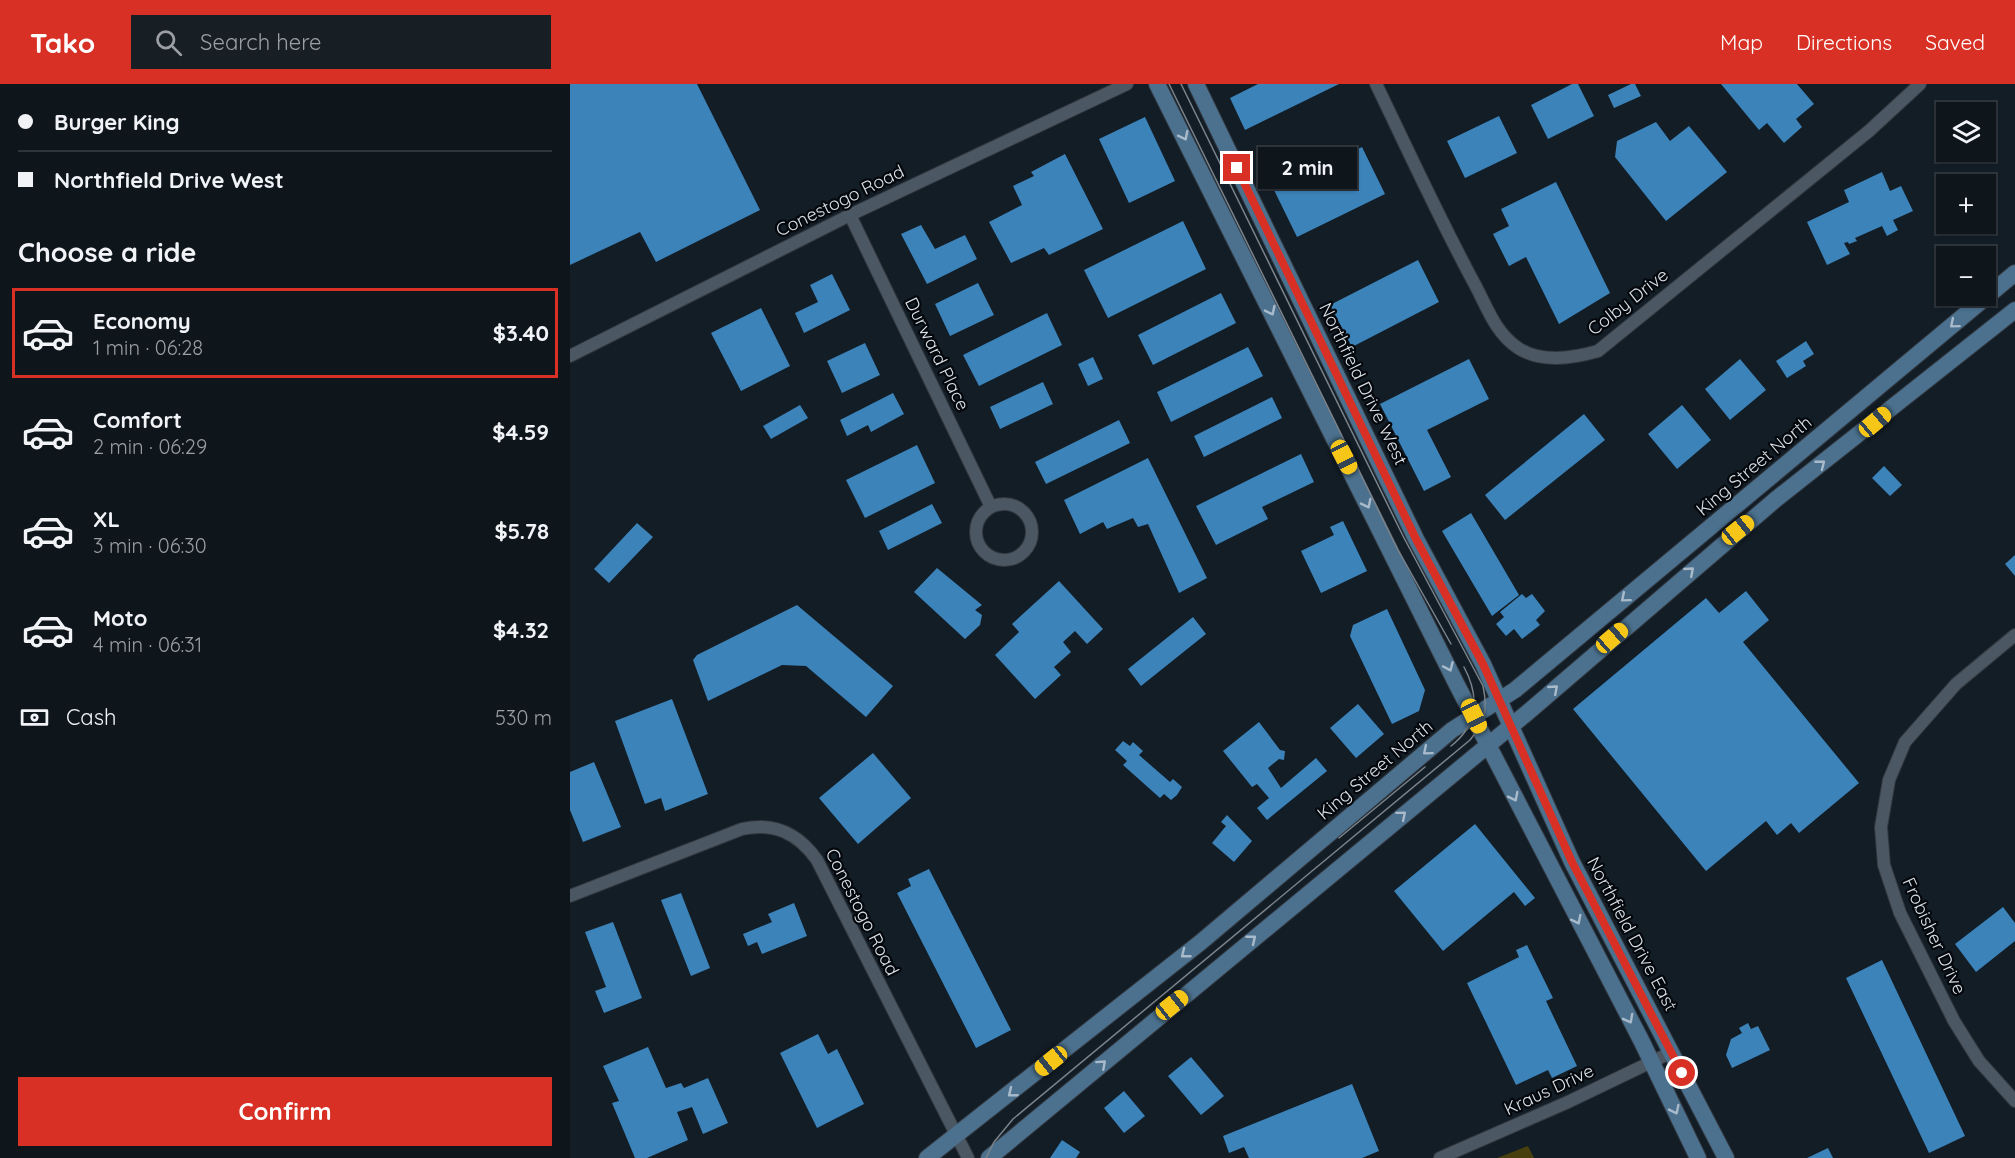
<!DOCTYPE html>
<html lang="en">
<head>
<meta charset="utf-8">
<style>
  body { margin:0; font-family:Quicksand,sans-serif; background:#171f25; color:#f1f3f6; height:100vh; display:flex; flex-direction:column; font-size:22px; white-space:nowrap }
  * { box-sizing:border-box; margin:0 }
  p { font-size:20px; color:#9b9fa3 }
  .icon { flex:none; width:33px; height:33px; fill:none; stroke:currentColor; stroke-width:2; stroke-linecap:round; stroke-linejoin:round }
  .map { position:relative; flex:1; overflow:hidden }
  .details { display:flex; flex-direction:column; background:#0e161c; width:570px }
  .details>* { flex:none }
  .banner { display:grid; align-content:center; height:132px; padding:0 18px; background:#0e161c }
  .controls { position:absolute; left:1366px; top:18px; display:grid; gap:12px }
  .controls a { display:grid; place-items:center; width:60px; height:60px; border-radius:0px; background:#0e161c; box-shadow:0 2px 4px #0004,0 0 0 2px #2e353b; font-size:30px }
  .end { position:absolute; width:27px; height:27px; margin:-14px; border:8px solid #d93025; background:#fff; box-shadow:0 0 0 3px #fff }
  .from { border-radius:50% }
  .bubble { position:absolute; height:42px; border-radius:0px; background:#0e161c; box-shadow:0 2px 4px #0004,0 0 0 2px #2e353b; font-size:20px; font-weight:700; line-height:42px; text-align:center }
  .car { position:absolute; width:18px; height:36px; margin:-18px -9px; border-radius:8px; box-shadow:0 0 4px 2px #0007; background:linear-gradient(#f5c518 24%,#345 0 40%,#f5c518 0 76%,#345 0 86%,#f5c518 0) }
  .banner b { display:flex; align-items:center; gap:21px; height:57px; font-size:22px }
  .banner b+b { border-top:2px solid #2e353b }
  .banner i { width:15px; height:15px; background:#f1f3f6 }
  ul { padding:0; list-style:none }
  li { display:flex; align-items:center; gap:18px; height:90px; margin:0 12px 9px; padding:0 6px; border:3px solid transparent; border-radius:0px }
  li div { flex:1 }
  li b { display:block; font-size:22px }
  li em { font-style:normal; font-weight:700 }
  li.selected { border-color:#d93025 }
  li>.icon { width:54px; height:54px; stroke-width:1.5 }
  h2 { padding:0 18px; font-size:27px; line-height:72px }
  .pay { display:flex; align-items:center; gap:15px; height:66px; padding:0 18px; font-size:22px }
  .pay p { margin-inline-start:auto }
  .action { display:flex; gap:12px; margin-top:auto; padding:12px 18px }
  .action a { flex:1; height:69px; border-radius:0px; background:#d93025; color:#fff; font-size:24px; font-weight:700; line-height:69px; text-align:center }
  header { display:flex; align-items:center; gap:36px; box-sizing:border-box; height:84px; padding:0 30px; background:#d93025; color:#fff }
  header strong { font-size:28px }
  nav { display:flex; gap:33px; margin-inline-start:auto; font-size:21px }
  .search { width:420px; height:54px; background:#171f25; display:flex; align-items:center; gap:15px; box-sizing:border-box; padding:0 21px; border-radius:0px; color:#9b9fa3; font-size:22px }
  main { display:flex; flex:1; min-height:0 }
  .map>svg:first-child { display:block }
  .green { fill:#483f0f }
  .building { fill:#3c83ba }
  .lines { fill:none; stroke-linecap:round; stroke-linejoin:round }
  .street-casing { stroke:#32373f; stroke-width:14 }
  .secondary-casing { stroke:#32373f; stroke-width:18 }
  .street { stroke:#4b5762; stroke-width:12 }
  .secondary { stroke:#4b718f; stroke-width:16 }
  .tram { stroke:#7b838b; stroke-width:1.5 }
  .oneway { stroke:#a9baca }
  .route { stroke:#d93025; stroke-width:8 }
  .labels { text-anchor:middle; stroke-width:4.5; stroke-linejoin:round; paint-order:stroke }
  .street-label { font-size:18px; fill:#dbe2e9; stroke:#04070b }
</style>
</head>
<body>
<header>
<strong>Tako</strong>
<div class="search"><svg class="icon" aria-label="search" viewBox="0 0 24 24"><circle cx="10" cy="10" r="6"/><path d="M15 15l6 6"/></svg>Search here</div>
<nav><a>Map</a><a>Directions</a><a>Saved</a></nav>
</header>
<main>
<section class="details">
<div class="banner">
<b><i class="from"></i>Burger King</b>
<b><i></i>Northfield Drive West</b>
</div>
<h2>Choose a ride</h2>
<ul>
<li class="selected"><svg class="icon" aria-label="car" viewBox="0 0 24 24"><path d="M5 17H2v-5l4-1 3-4h7l3 4 3 1v5h-3M9 17h6M6 11h13"/><circle cx="7" cy="17" r="2"/><circle cx="17" cy="17" r="2"/></svg><div><b>Economy</b><p>1 min · 06:28</p></div><em>$3.40</em></li>
<li><svg class="icon" aria-label="car" viewBox="0 0 24 24"><path d="M5 17H2v-5l4-1 3-4h7l3 4 3 1v5h-3M9 17h6M6 11h13"/><circle cx="7" cy="17" r="2"/><circle cx="17" cy="17" r="2"/></svg><div><b>Comfort</b><p>2 min · 06:29</p></div><em>$4.59</em></li>
<li><svg class="icon" aria-label="car" viewBox="0 0 24 24"><path d="M5 17H2v-5l4-1 3-4h7l3 4 3 1v5h-3M9 17h6M6 11h13"/><circle cx="7" cy="17" r="2"/><circle cx="17" cy="17" r="2"/></svg><div><b>XL</b><p>3 min · 06:30</p></div><em>$5.78</em></li>
<li><svg class="icon" aria-label="car" viewBox="0 0 24 24"><path d="M5 17H2v-5l4-1 3-4h7l3 4 3 1v5h-3M9 17h6M6 11h13"/><circle cx="7" cy="17" r="2"/><circle cx="17" cy="17" r="2"/></svg><div><b>Moto</b><p>4 min · 06:31</p></div><em>$4.32</em></li>
</ul>
<div class="pay"><svg class="icon" aria-label="cash" viewBox="0 0 24 24"><path d="M3 7h18v10H3z"/><circle cx="12" cy="12" r="2"/></svg>Cash<p>530 m</p></div>
<div class="action"><a>Confirm</a></div>
</section>
<div class="map">
<svg width="1445" height="1074" viewBox="0 0 1445 1074">
  <rect width="100%" height="100%" fill="#131d26"/>
  <!-- green -->
  <path class="green" d="M958,1062l6,12h-37z"/>
  <!-- building -->
  <path class="building" d="M0,0h127l63,126 -104,52 -16,-30 -70,33z
    M688,0h81l-94,46 -15,-32z
    M1002,0h6l16,32 -46,23 -17,-34z
    M1061,0h4l6,12 -27,12 -6,-13z
    M1151,0h76l17,20 -18,15 6,8 -18,16 -17,-20 -8,7z
    M929,32l18,37 -52,25 -18,-37z
    M575,33l30,64 -46,22 -30,-64z
    M1086,38l14,19 19,-15 38,46 -61,49 -51,-64 2,-16z
    M792,63l23,47 -88,43 -23,-47z
    M495,70l38,75 -54,26 -5,-7 -33,15 -22,-41 33,-17 -9,-19 21,-10 -3,-4z
    M1312,88l8,19 11,-5 12,25 -20,9 5,10 -11,6 -5,-10 -27,12 2,3 -8,3 -1,-2 -4,1 6,11 -23,11 -20,-43 42,-20 -5,-12z
    M986,98l54,111 -51,31 -33,-67 -17,9 -16,-32 16,-8 -8,-17z
    M613,137l23,48 -98,49 -24,-48z
    M351,141l14,24 30,-14 12,24 -50,25 -26,-50z
    M848,176l21,42 -87,45 -22,-42z
    M262,190l18,36 -46,23 -9,-20 23,-11 -8,-17z
    M408,199l16,32 -44,21 -15,-32z
    M651,209l15,30 -83,42 -15,-30z
    M191,224l29,58 -49,25 -30,-58z
    M477,229l15,32 -83,41 -16,-31z
    M1236,257l8,13 -11,7 3,5 -19,12 -11,-17z
    M295,259l15,32 -38,18 -15,-32z
    M678,263l15,29 -92,46 -14,-30z
    M523,273l10,22 -15,7 -10,-22z
    M899,275l20,40 -62,31 24,47 -27,14 -44,-87z
    M1170,275l26,31 -36,30 -25,-31z
    M473,298l10,22 -53,25 -10,-22z
    M323,309l11,21 -33,18 -3,-7 -21,11 -7,-16z
    M702,313l10,21 -78,39 -10,-21z
    M230,321l8,13 -37,21 -8,-13z
    M1112,321l29,35 -34,29 -29,-35z
    M1014,330l21,26 -100,80 -20,-25z
    M549,336l11,23 -84,41 -11,-22z
    M347,361l18,38 -70,35 -19,-38z
    M731,370l13,28 -52,25 6,12 -52,26 -20,-39z
    M578,374l59,120 -28,15 -31,-69 -10,3 -5,-9 -26,11 -4,-7 -23,12 -16,-34z
    M1314,382l18,19 -12,11 -18,-18z
    M362,420l10,19 -54,27 -9,-19z
    M901,429l48,82 -27,21 -50,-85z
    M773,437l24,50 -46,22 -20,-42 33,-16 -4,-8z
    M67,439l16,14 -44,46 -15,-14z
    M1445,471v21l-10,-12z
    M367,484l45,37 -7,5 7,5 -2,10 -15,14 -51,-47z
    M489,497l44,48 -16,15 -12,-13 -12,11 8,10 -17,15 7,8 -26,24 -40,-44 24,-23 -7,-8z
    M1176,507l23,29 -26,22 116,141 -60,50 -8,-10 -14,12 -11,-14 -60,50 -133,-162 133,-111 13,15z
    M952,510l4,4 6,-4 13,17 -9,9 4,5 -18,14 -8,-10 -8,7 -10,-12 8,-7 -4,-5z
    M227,521l96,81 -27,31 -60,-51 -24,-1 -74,36 -15,-41 4,-5z
    M817,525l38,81 -6,21 -27,13 -42,-88 3,-11z
    M623,533l13,17 -65,52 -13,-17z
    M102,615l36,95 -43,17 -4,-13 -16,6 -30,-83z
    M788,620l26,30 -28,24 -26,-30z
    M689,638l21,28 5,1 -1,9 -5,-1 -11,9 13,20 35,-30 11,13 -60,49 -10,-12 12,-10 -12,-14 -5,3 -29,-36z
    M553,657l7,5 3,-4 10,9 -4,4 31,27 3,-3 9,8 -5,8 -6,5 -7,-6 -4,4 -37,-33 4,-4 -12,-11z
    M303,669l38,45 -53,46 -39,-46z
    M24,678l27,65 -38,15 -13,-32v-38z
    M657,731l25,26 -18,21 -22,-19 14,-17 -5,-4z
    M905,740l60,74 -10,8 -11,-14 -71,59 -49,-60z
    M359,785l82,161 -35,18 -79,-155 14,-7 -3,-7z
    M111,809l29,75 -19,8 -30,-76z
    M224,819l13,33 -45,18 -5,-12 -9,4 -5,-12 29,-12 -4,-8z
    M1433,823l12,16v18l-39,31 -21,-28z
    M43,838l29,76 -38,15 -9,-22 11,-4 -21,-55z
    M957,861l26,53 -7,3 31,65 -25,12 -4,-8 -32,15 -49,-102 52,-26 -3,-7z
    M1312,876l83,176 -36,17 -83,-175z
    M1178,939l3,6 7,-3 12,24 -38,18 -6,-13 5,-16 11,-6 -3,-5z
    M248,950l10,20 9,-5 27,55 -47,24 -37,-75z
    M78,963l18,41 15,-5 3,5 24,-10 20,45 -25,11 -11,-27 -15,5 11,28 -41,18h-12l-23,-55 7,-2 -16,-35z
    M621,973l33,39 -23,19 -33,-39z
    M782,1000l27,67 -17,7h-113l-5,-11 -15,6 -6,-17z
    M554,1007l21,25 -21,17 -20,-25z
    M492,1056l18,12 -4,6h-26z
    M1258,1064l5,10h-26z"/>
  <g class="lines">
    <!-- street casing -->
    <g class="street-casing">
      <path id="street" d="M806,0c32,66 62,132 97,197 13,23 21,51 45,67 23,15 56,10 80,3l271,-220 51,-47
        M280,131l141,292
        M0,272l280,-141 277,-131
        M406 448a28 28 0 1 1 56 0a28 28 0 1 1-56 0Z
        M1445,551l-59,49 -51,58 -16,38 -8,47 3,38 16,48 54,108 25,40 36,40
        M0,812l172,-67c32,-7 56,4 75,31l151,298
        M870,1074l128,-56 104,-50"/>
    </g>
    <!-- secondary casing -->
    <g class="secondary-casing">
      <path id="secondary" d="M587,0l300,601 184,355 57,118
        M626,0l220,455 67,125 89,198 154,296
        M357,1074l274,-216 251,-212 63,-40 500,-417
        M419,1074l538,-445 248,-213 240,-190"/>
    </g>
    <!-- street -->
    <use href="#street" class="street"/>
    <!-- secondary -->
    <use href="#secondary" class="secondary"/>
    <!-- tram -->
    <path class="tram" d="M599,0l229,466 53,94
      M881,662c27,-21 29,-49 13,-79
      M769,754l86,-71
      M416,1074l8,-16 19,-23 457,-379c15,-18 18,-31 13,-54l-80,-150 -222,-452"/>
  </g>
  <!-- one-way arrows -->
  <defs><path id="oneway-chevron" d="M-2-3.5L2.5 0L-2 3.5" fill="none" stroke-width="1.6" stroke-linecap="round" stroke-linejoin="round" transform="scale(1.5)"/></defs>
  <g class="oneway">
    <use href="#oneway-chevron" transform="translate(614 52) rotate(63)"/>
    <use href="#oneway-chevron" transform="translate(701 227) rotate(64)"/>
    <use href="#oneway-chevron" transform="translate(1384 240) rotate(140)"/>
    <use href="#oneway-chevron" transform="translate(1251 380) rotate(-38)"/>
    <use href="#oneway-chevron" transform="translate(797 420) rotate(64)"/>
    <use href="#oneway-chevron" transform="translate(1120 487) rotate(-41)"/>
    <use href="#oneway-chevron" transform="translate(1055 514) rotate(140)"/>
    <use href="#oneway-chevron" transform="translate(879 583) rotate(66)"/>
    <use href="#oneway-chevron" transform="translate(984 605) rotate(-41)"/>
    <use href="#oneway-chevron" transform="translate(857 667) rotate(140)"/>
    <use href="#oneway-chevron" transform="translate(944 713) rotate(63)"/>
    <use href="#oneway-chevron" transform="translate(832 731) rotate(-40)"/>
    <use href="#oneway-chevron" transform="translate(1007 836) rotate(63)"/>
    <use href="#oneway-chevron" transform="translate(682 855) rotate(-39)"/>
    <use href="#oneway-chevron" transform="translate(615 870) rotate(142)"/>
    <use href="#oneway-chevron" transform="translate(1059 935) rotate(62)"/>
    <use href="#oneway-chevron" transform="translate(532 980) rotate(-42)"/>
    <use href="#oneway-chevron" transform="translate(442 1009) rotate(141)"/>
    <use href="#oneway-chevron" transform="translate(1105 1026) rotate(64)"/>
  </g>
  <g class="lines">
    <!-- route -->
    <path class="route" d="M667,84l179,371 67,125 89,198 110,211"/>
  </g>
  <g class="labels">
    <!-- street labels -->
    <g class="street-label">
      <text transform="translate(270 117) rotate(-26)" y="6">Conestogo Road</text>
      <text transform="translate(1058 218) rotate(-38)" y="6">Colby Drive</text>
      <text transform="translate(367 270) rotate(64)" y="6">Durward Place</text>
      <text transform="translate(793 300) rotate(64)" y="6">Northfield Drive West</text>
      <text transform="translate(1184 382) rotate(-40)" y="6">King Street North</text>
      <text transform="translate(805 686) rotate(-40)" y="6">King Street North</text>
      <text transform="translate(292 828) rotate(63)" y="6">Conestogo Road</text>
      <text transform="translate(1062 850) rotate(62)" y="6">Northfield Drive East</text>
      <text transform="translate(1364 852) rotate(65)" y="6">Frobisher Drive</text>
      <text transform="translate(979 1006) rotate(-25)" y="6">Kraus Drive</text>
    </g>
  </g>
</svg>
<div class="controls">
<a><svg class="icon" aria-label="layers" viewBox="0 0 24 24"><path d="M12 4l9 5-9 5-9-5zM3 14l9 5 9-5"/></svg></a>
<a>+</a>
<a>−</a>
</div>
<i class="end from" style="left:1112px;top:989px"></i>
<i class="end" style="left:667px;top:84px"></i>
<div class="bubble" style="left:688px;top:63px;width:99px">2 min</div>
<i class="car" style="left:1305px;top:338px;rotate:50deg"></i>
<i class="car" style="left:774px;top:373px;rotate:153deg"></i>
<i class="car" style="left:1168px;top:446px;rotate:51deg"></i>
<i class="car" style="left:1042px;top:554px;rotate:49deg"></i>
<i class="car" style="left:904px;top:632px;rotate:155deg"></i>
<i class="car" style="left:602px;top:921px;rotate:51deg"></i>
<i class="car" style="left:481px;top:977px;rotate:231deg"></i>
</div>
</main>
</body>
</html>
